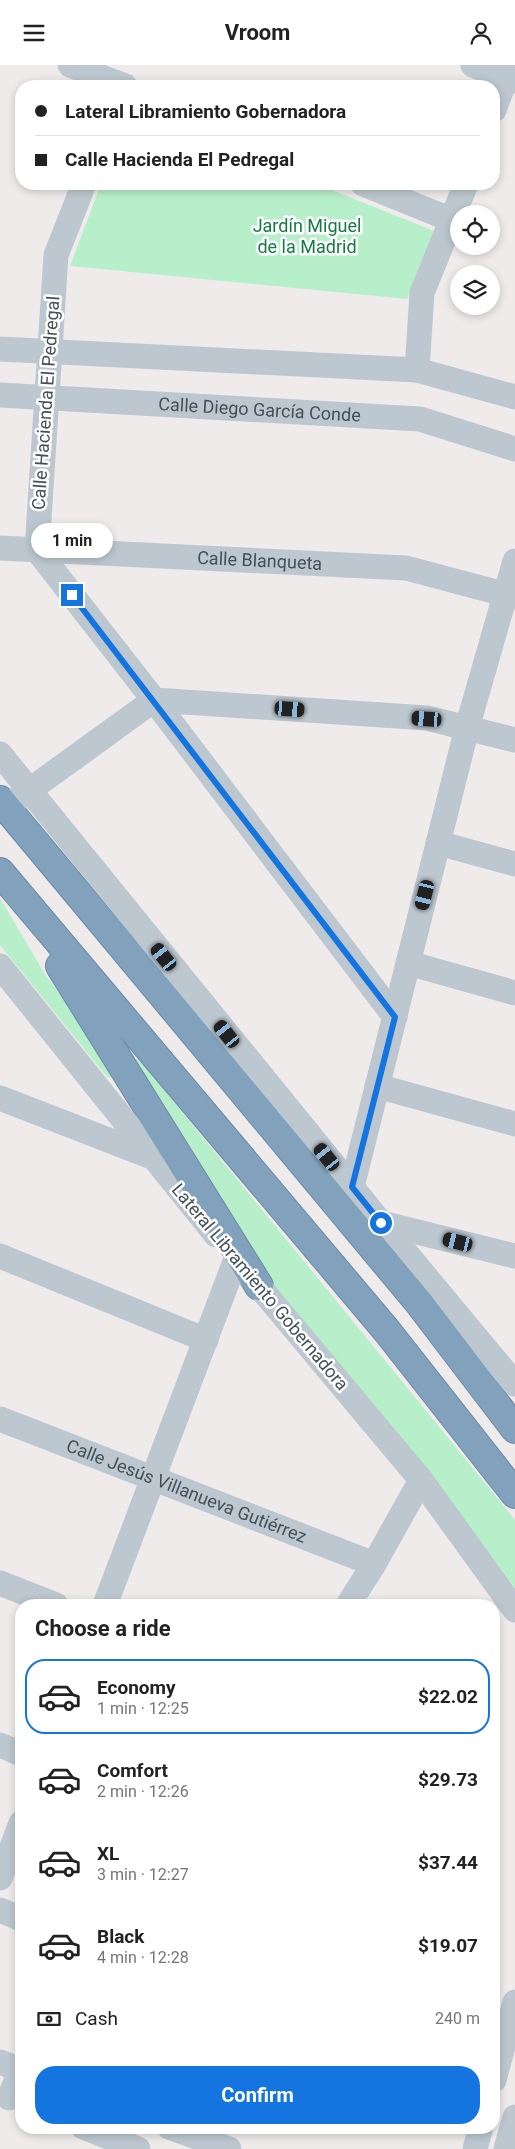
<!DOCTYPE html>
<html lang="en">
<head>
<meta charset="utf-8">
<style>
  body { margin:0; font-family:Roboto,sans-serif; background:#f6f6f6; color:#222; height:100vh; display:flex; flex-direction:column; font-size:19px; white-space:nowrap }
  * { box-sizing:border-box; margin:0 }
  p { font-size:16px; color:#767676 }
  .icon { flex:none; width:28px; height:28px; fill:none; stroke:currentColor; stroke-width:2; stroke-linecap:round; stroke-linejoin:round }
  .map { position:relative; flex:1; overflow:hidden }
  .drawer { position:absolute; left:15px; top:1534px; width:485px; height:535px; display:flex; flex-direction:column; background:#fff; border-radius:20px; box-shadow:0 2px 8px #0003 }
  .drawer>* { flex:none }
  .banner { position:absolute; left:15px; top:15px; width:485px; height:110px; border-radius:20px; box-shadow:0 2px 8px #0003; display:grid; align-content:center; height:110px; padding:0 20px; background:#fff }
  .fabs { position:absolute; left:450px; top:140px; display:grid; gap:10px }
  .fabs a { display:grid; place-items:center; width:50px; height:50px; border-radius:50%; background:#fff; box-shadow:0 2px 8px #0003; font-size:25px }
  .end { position:absolute; width:22px; height:22px; margin:-11px; border:6px solid #1475e0; background:#fff; box-shadow:0 0 0 2px #fff }
  .from { border-radius:50% }
  .bubble { position:absolute; height:35px; border-radius:18px; background:#fff; box-shadow:0 2px 8px #0003; font-size:16px; font-weight:700; line-height:35px; text-align:center }
  .car { position:absolute; width:15px; height:30px; margin:-15px -8px; border-radius:6px; box-shadow:0 0 4px 1px #0007; background:linear-gradient(#222 24%,#8ab4d8 0 40%,#222 0 76%,#8ab4d8 0 86%,#222 0) }
  .banner b { display:flex; align-items:center; gap:18px; height:48px; font-size:19px }
  .banner b+b { border-top:1px solid #e0e0e0 }
  .banner i { width:12px; height:12px; background:#222 }
  ul { padding:0; list-style:none }
  li { display:flex; align-items:center; gap:15px; height:75px; margin:0 10px 8px; padding:0 10px; border:2px solid transparent; border-radius:20px }
  li div { flex:1 }
  li b { display:block; font-size:19px }
  li em { font-style:normal; font-weight:700 }
  li.selected { border-color:#1475e0 }
  li>.icon { width:45px; height:45px; stroke-width:1.5 }
  h2 { padding:0 20px; font-size:22px; line-height:60px }
  .pay { display:flex; align-items:center; gap:12px; height:55px; padding:0 20px; font-size:19px }
  .pay p { margin-inline-start:auto }
  .button { display:flex; gap:10px; margin-top:auto; padding:10px 20px }
  .button a { flex:1; height:58px; border-radius:20px; background:#1475e0; color:#fff; font-size:20px; font-weight:700; line-height:58px; text-align:center }
  header { display:flex; justify-content:space-between; align-items:center; height:65px; padding:0 20px; background:#fff; font-size:22px; font-weight:700 }
  .map>svg:first-child { display:block }
  .green { fill:#b7efca }
  .lines { fill:none; stroke-linecap:round; stroke-linejoin:round }
  .highway-casing { stroke:#6d8ba8; stroke-width:30 }
  .minor { stroke:#bcc7cf; stroke-width:25 }
  .highway { stroke:#81a1bd; stroke-width:28 }
  .route { stroke:#1475e0; stroke-width:6 }
  .labels { text-anchor:middle; stroke-width:5; stroke-linejoin:round; paint-order:stroke }
  .park-label { font-size:18px; fill:#147b43; stroke:#fff }
  .street-label { font-size:18px; fill:#445059; stroke:#fff }
</style>
</head>
<body>
<header><svg class="icon" aria-label="menu" viewBox="0 0 24 24"><path d="M4 6h16M4 12h16M4 18h16"/></svg>Vroom<svg class="icon" aria-label="person" viewBox="0 0 24 24"><circle cx="12" cy="8" r="4"/><path d="M4 21q1-7 8-7t8 7"/></svg></header>
<div class="map">
<svg width="515" height="2084" viewBox="0 0 515 2084">
  <rect width="100%" height="100%" fill="#efebeb"/>
  <!-- green -->
  <path class="green" d="M101,119h216l117,47 -27,68 -337,-33z
    M0,833l46,78 72,93 -3,8h-8l-107,-132z
    M139,994l376,461v68l-87,-117 -163,-196 -135,-215z"/>
  <g class="lines">
    <!-- highway casing -->
    <g class="highway-casing">
      <path id="highway" d="M0,735l419,503 96,126
        M0,807l387,459 128,163
        M60,901l199,320"/>
    </g>
    <!-- minor -->
    <g class="minor">
      <path d="M70,0l55,21"/>
      <path d="M473,0l42,16"/>
      <path d="M494,45l17,-45"/>
      <path d="M84,119l-28,71 -19,295 117,150 241,317"/>
      <path d="M363,119l89,36"/>
      <path d="M0,284l417,21 98,27"/>
      <path d="M417,305l5,-77 44,-109"/>
      <path id="s1" d="M0,330l420,24 95,30"/>
      <path id="s2" d="M0,483l406,20 109,29"/>
      <path d="M0,689l381,469 134,161"/>
      <path d="M16,735l138,-100 273,18 88,22"/>
      <path d="M438,778l77,21"/>
      <path d="M408,898l107,30"/>
      <path d="M0,901l216,269"/>
      <path d="M377,1021l138,38"/>
      <path d="M0,1033l152,59"/>
      <path d="M352,1122l115,-459 48,-167"/>
      <path d="M381,1158l134,33"/>
      <path d="M0,1191l206,84"/>
      <path d="M247,1207l174,208 94,130"/>
      <path id="s3" d="M0,1354l374,145"/>
      <path d="M0,1518l56,22"/>
      <path d="M105,1540l131,-346"/>
      <path d="M348,1540l26,-41 47,-84"/>
      <path d="M0,1680l21,9"/>
      <path d="M0,1813l21,-55"/>
      <path d="M0,1845l21,9"/>
      <path d="M0,1997l21,8 -12,28"/>
      <path d="M494,2015l21,-78"/>
      <path d="M83,2062l55,22"/>
      <path d="M169,2062l60,22"/>
      <path d="M475,2084l6,-22"/>
      <path d="M506,2084l9,-32"/>
    </g>
    <!-- highway -->
    <use href="#highway" class="highway"/>
  </g>
  <g class="lines">
    <!-- route -->
    <path class="route" d="M72,530l323,422 -43,170 29,36"/>
  </g>
  <g class="labels">
    <!-- park labels -->
    <g class="park-label">
      <text x="307" y="167">Jardín Miguel<tspan x="307" dy="21">de la Madrid</tspan></text>
    </g>
    <!-- street labels -->
    <g class="street-label">
      <text transform="translate(46 338) rotate(-86)" y="6">Calle Hacienda El Pedregal</text>
      <text dy="6" stroke="none"><textPath href="#s1" startOffset="260">Calle Diego García Conde</textPath></text>
      <text dy="6" stroke="none"><textPath href="#s2" startOffset="260">Calle Blanqueta</textPath></text>
      <text transform="translate(260 1222) rotate(50)" y="6">Lateral Libramiento Gobernadora</text>
      <text dy="6" stroke="none"><textPath href="#s3" startOffset="200">Calle Jesús Villanueva Gutiérrez</textPath></text>
    </g>
  </g>
</svg>
<div class="fabs">
<a><svg class="icon" aria-label="locate" viewBox="0 0 24 24"><circle cx="12" cy="12" r="6"/><path d="M12 2v4M12 18v4M2 12h4M18 12h4"/></svg></a>
<a><svg class="icon" aria-label="layers" viewBox="0 0 24 24"><path d="M12 4l9 5-9 5-9-5zM3 14l9 5 9-5"/></svg></a>
</div>
<i class="end from" style="left:381px;top:1158px"></i>
<i class="end" style="left:72px;top:530px"></i>
<div class="bubble" style="left:31px;top:458px;width:82px">1 min</div>
<i class="car" style="left:290px;top:644px;rotate:94deg"></i>
<i class="car" style="left:427px;top:654px;rotate:274deg"></i>
<i class="car" style="left:425px;top:830px;rotate:194deg"></i>
<i class="car" style="left:164px;top:892px;rotate:321deg"></i>
<i class="car" style="left:227px;top:969px;rotate:321deg"></i>
<i class="car" style="left:327px;top:1092px;rotate:321deg"></i>
<i class="car" style="left:458px;top:1177px;rotate:284deg"></i>
<div class="banner">
<b><i class="from"></i>Lateral Libramiento Gobernadora</b>
<b><i></i>Calle Hacienda El Pedregal</b>
</div>
<section class="drawer">
<h2>Choose a ride</h2>
<ul>
<li class="selected"><svg class="icon" aria-label="car" viewBox="0 0 24 24"><path d="M5 17H2v-5l4-1 3-4h7l3 4 3 1v5h-3M9 17h6M6 11h13"/><circle cx="7" cy="17" r="2"/><circle cx="17" cy="17" r="2"/></svg><div><b>Economy</b><p>1 min · 12:25</p></div><em>$22.02</em></li>
<li><svg class="icon" aria-label="car" viewBox="0 0 24 24"><path d="M5 17H2v-5l4-1 3-4h7l3 4 3 1v5h-3M9 17h6M6 11h13"/><circle cx="7" cy="17" r="2"/><circle cx="17" cy="17" r="2"/></svg><div><b>Comfort</b><p>2 min · 12:26</p></div><em>$29.73</em></li>
<li><svg class="icon" aria-label="car" viewBox="0 0 24 24"><path d="M5 17H2v-5l4-1 3-4h7l3 4 3 1v5h-3M9 17h6M6 11h13"/><circle cx="7" cy="17" r="2"/><circle cx="17" cy="17" r="2"/></svg><div><b>XL</b><p>3 min · 12:27</p></div><em>$37.44</em></li>
<li><svg class="icon" aria-label="car" viewBox="0 0 24 24"><path d="M5 17H2v-5l4-1 3-4h7l3 4 3 1v5h-3M9 17h6M6 11h13"/><circle cx="7" cy="17" r="2"/><circle cx="17" cy="17" r="2"/></svg><div><b>Black</b><p>4 min · 12:28</p></div><em>$19.07</em></li>
</ul>
<div class="pay"><svg class="icon" aria-label="cash" viewBox="0 0 24 24"><path d="M3 7h18v10H3z"/><circle cx="12" cy="12" r="2"/></svg>Cash<p>240 m</p></div>
<div class="button"><a>Confirm</a></div>
</section>
</div>
</body>
</html>
